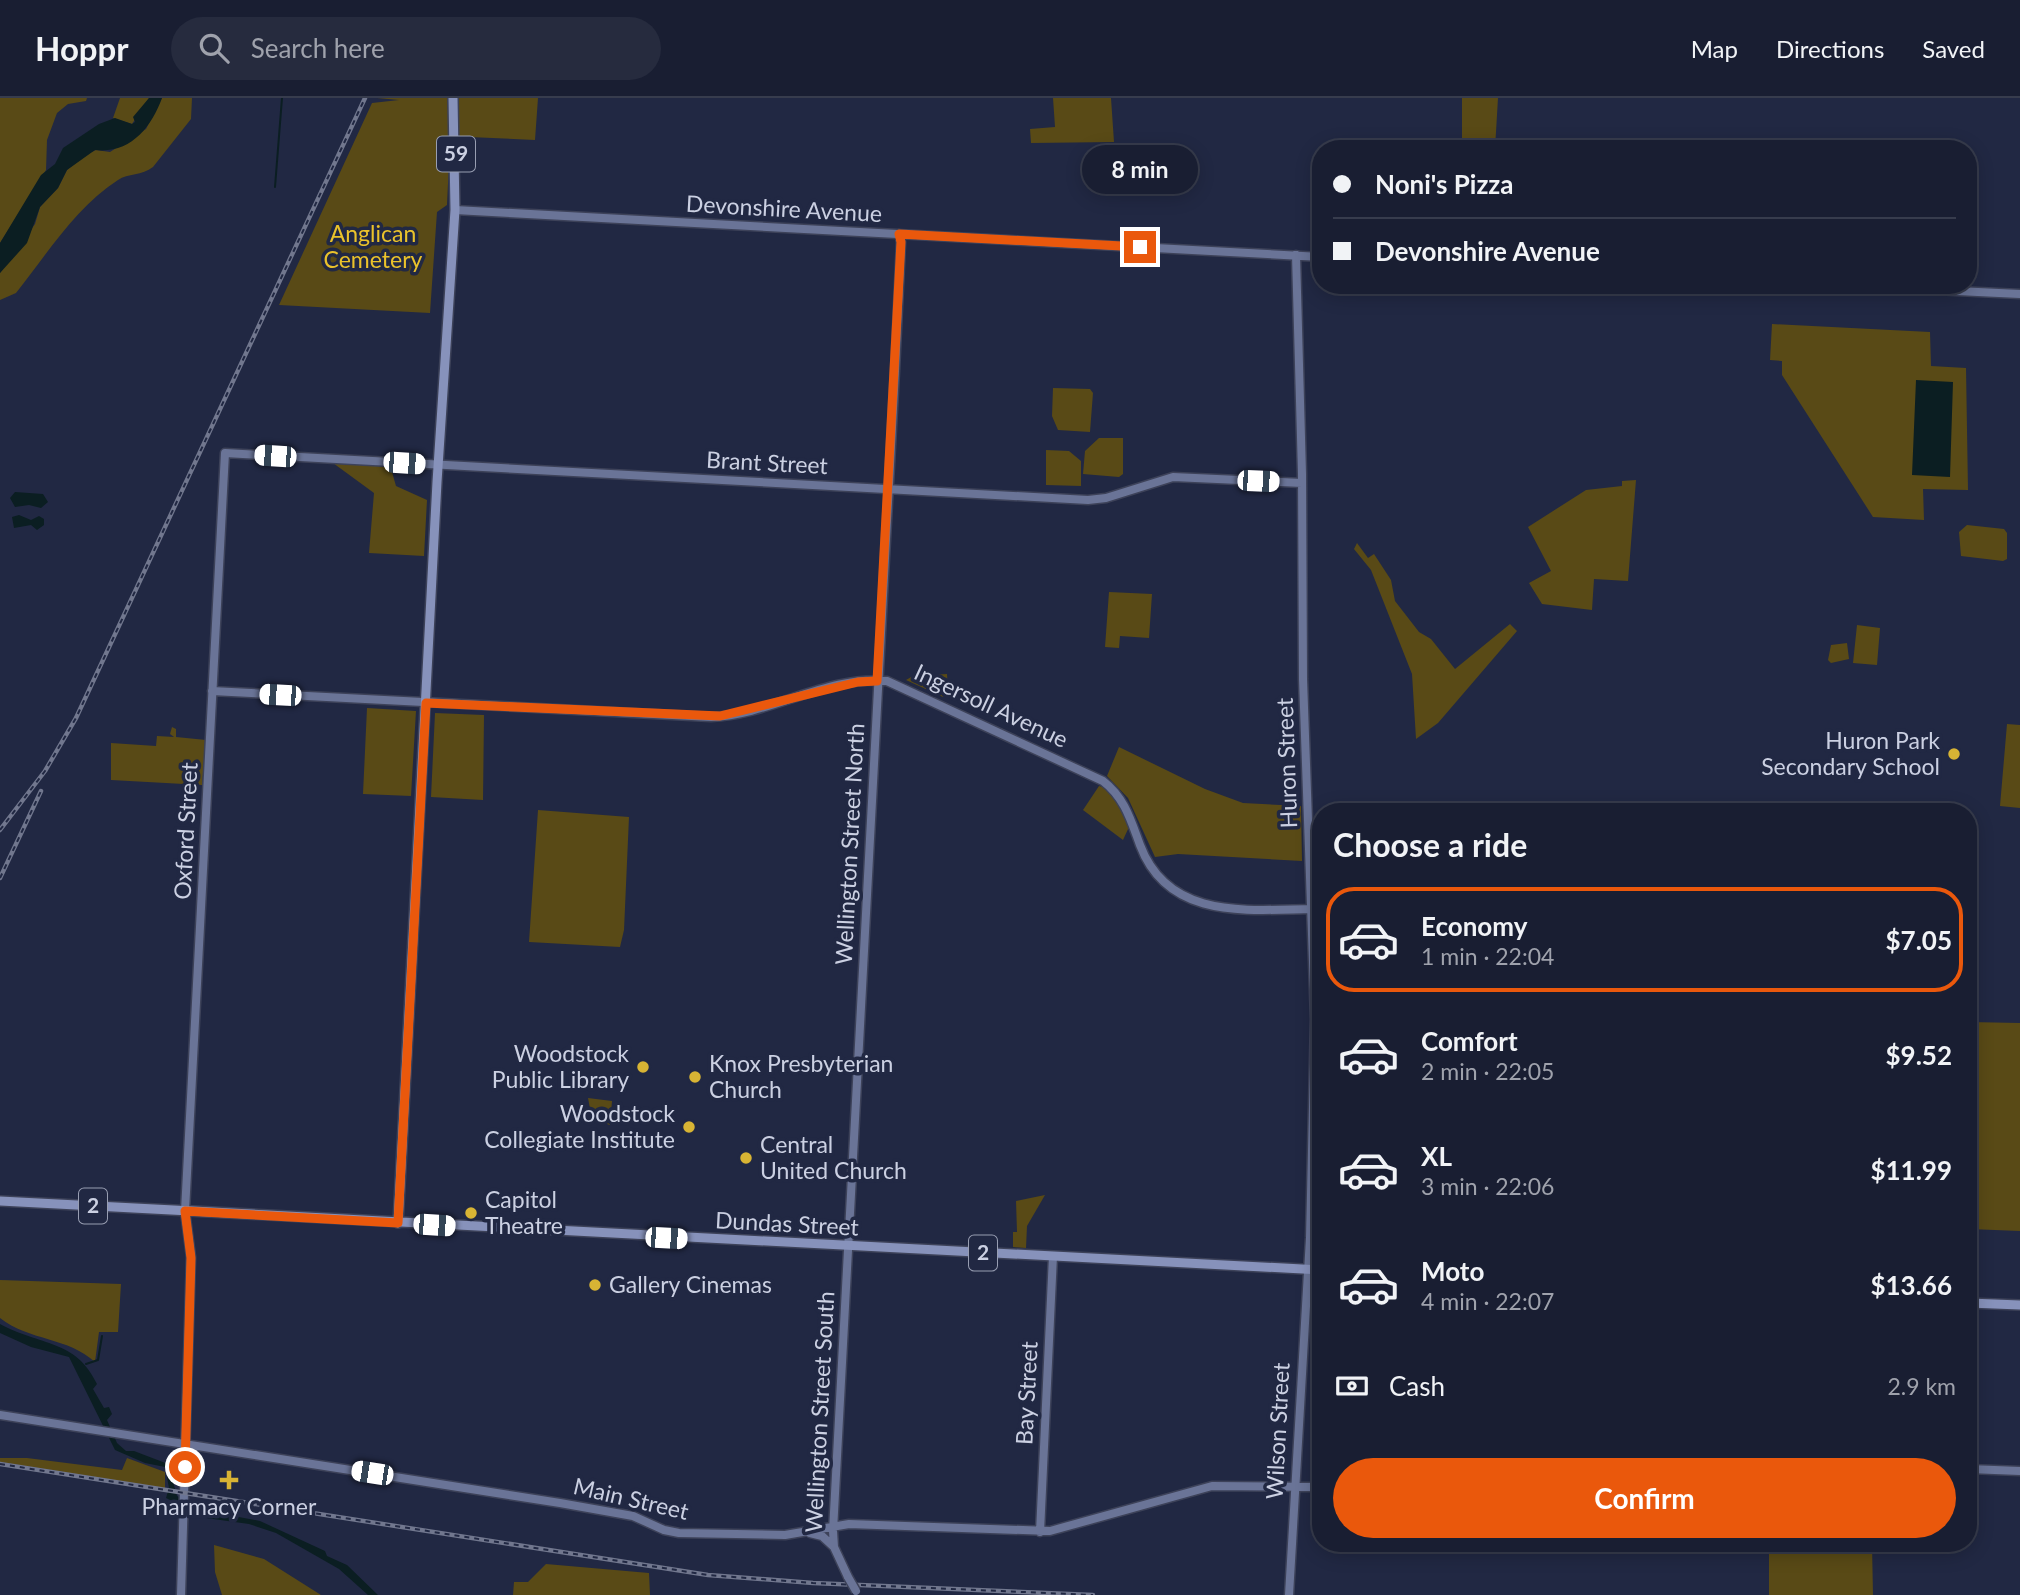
<!DOCTYPE html>
<html lang="en">
<head>
<meta charset="utf-8">
<style>
  body { margin:0; font-family:Lato,sans-serif; background:#262b3e; color:#f1f3f6; height:100vh; display:flex; flex-direction:column; font-size:26px; white-space:nowrap }
  * { box-sizing:border-box; margin:0 }
  p { font-size:23px; color:#9fa2ac }
  .icon { flex:none; width:38px; height:38px; fill:none; stroke:currentColor; stroke-width:2; stroke-linecap:round; stroke-linejoin:round }
  .map { position:relative; flex:1; overflow:hidden }
  .sheet { position:absolute; left:1312px; top:705px; width:665px; height:749px; display:flex; flex-direction:column; background:#191e32; border-radius:28px; box-shadow:0 4px 18px #0003,0 0 0 2px #373c4d }
  .sheet>* { flex:none }
  .banner { position:absolute; left:1312px; top:42px; width:665px; height:154px; border-radius:28px; box-shadow:0 4px 18px #0003,0 0 0 2px #373c4d; display:grid; align-content:center; height:154px; padding:0 21px; background:#191e32 }
  .end { position:absolute; width:32px; height:32px; margin:-16px; border:9px solid #ea580c; background:#fff; box-shadow:0 0 0 4px #fff }
  .from { border-radius:50% }
  .bubble { position:absolute; height:49px; border-radius:24px; background:#191e32; box-shadow:0 4px 18px #0003,0 0 0 2px #373c4d; font-size:23px; font-weight:700; line-height:49px; text-align:center }
  .car { position:absolute; width:21px; height:42px; margin:-21px -10px; border-radius:9px; box-shadow:0 0 5px 2px #0007; background:linear-gradient(#fff 24%,#345 0 40%,#fff 0 76%,#345 0 86%,#fff 0) }
  .banner b { display:flex; align-items:center; gap:24px; height:66px; font-size:26px }
  .banner b+b { border-top:2px solid #373c4d }
  .banner i { width:18px; height:18px; background:#f1f3f6 }
  ul { padding:0; list-style:none }
  li { display:flex; align-items:center; gap:21px; height:105px; margin:0 14px 10px; padding:0 7px; border:4px solid transparent; border-radius:28px }
  li div { flex:1 }
  li b { display:block; font-size:26px }
  li em { font-style:normal; font-weight:700 }
  li.active { border-color:#ea580c }
  li>.icon { width:63px; height:63px; stroke-width:1.5 }
  h2 { padding:0 21px; font-size:32px; line-height:84px }
  .pay { display:flex; align-items:center; gap:18px; height:77px; padding:0 21px; font-size:26px }
  .pay p { margin-inline-start:auto }
  .button { display:flex; gap:14px; margin-top:auto; padding:14px 21px }
  .button a { flex:1; height:80px; border-radius:42px; background:#ea580c; color:#fff; font-size:28px; font-weight:700; line-height:80px; text-align:center }
  header { display:flex; align-items:center; gap:42px; box-sizing:border-box; height:98px; padding:0 35px; background:#191e32; border-bottom:2px solid #373c4d }
  header strong { font-size:33px }
  nav { display:flex; gap:38px; margin-inline-start:auto; font-size:24px }
  .search { width:490px; height:63px; background:#262b3e; display:flex; align-items:center; gap:18px; box-sizing:border-box; padding:0 24px; border-radius:38px; color:#9fa2ac; font-size:26px }
  .map>svg:first-child { display:block }
  .green { fill:#594a16 }
  .water { fill:#0b1e22 }
  .lines { fill:none; stroke-linecap:round; stroke-linejoin:round }
  .stream { stroke:#0b1e22; stroke-width:2 }
  .secondary-casing { stroke:#3d4259; stroke-width:11 }
  .primary-casing { stroke:#3d4259; stroke-width:12 }
  .secondary { stroke:#6a7497; stroke-width:8 }
  .primary { stroke:#8792bb; stroke-width:9 }
  .rail-casing { stroke:#71778e; stroke-width:4.5 }
  .rail { stroke:#212843; stroke-width:2; stroke-dasharray:5; stroke-linecap:butt }
  .secondary-bridge-casing { stroke:#3d4259; stroke-width:11; stroke-linecap:butt }
  .secondary-bridge { stroke:#6a7497; stroke-width:8 }
  .route { stroke:#ea580c; stroke-width:9 }
  .poi-dot { fill:#d8b434; stroke:#212843; stroke-width:2.5 }
  .labels { text-anchor:middle; stroke-width:7; stroke-linejoin:round; paint-order:stroke }
  .shield { fill:#212843; stroke:#989eb2; stroke-width:2 }
  .shield-label { font-size:21px; font-weight:bold; fill:#cbd0e2 }
  .street-label { font-size:23px; fill:#cbd0e2; stroke:#212843 }
  .park-label { font-size:23px; fill:#eac22b; stroke:#212843 }
  .poi-label { font-size:23px; fill:#cbd0e2; stroke:#212843; text-anchor:start }
</style>
</head>
<body>
<header>
<strong>Hoppr</strong>
<div class="search"><svg class="icon" aria-label="search" viewBox="0 0 24 24"><circle cx="10" cy="10" r="6"/><path d="M15 15l6 6"/></svg>Search here</div>
<nav><a>Map</a><a>Directions</a><a>Saved</a></nav>
</header>
<div class="map">
<svg width="2020" height="1497" viewBox="0 0 2020 1497">
  <rect width="100%" height="100%" fill="#212843"/>
  <!-- green -->
  <path class="green" d="M0,0h87l-1,3 -18,3 -11,9 -10,27 -1,30 -46,73z
    M120,0h29l-17,26 -19,-6z
    M162,0h30l-1,21 -38,48c-11,9 -25,6 -35,13 -42,27 -71,74 -102,113l-16,7v-27l35,-49 5,-17 18,-19 9,-18 18,-15 11,-5 14,2 36,-23z
    M377,0h161l-3,42 -66,-3 -19,4 -3,64 -10,7 -7,101 -151,-8 93,-202 27,-3z
    M1053,0h58l3,44 -83,1 -1,-14 25,-2z
    M1462,0h36l-3,51h-33z
    M1772,226l158,8 1,34 35,2 2,122 -45,-1 1,31 -51,-3 -91,-142v-14l-12,-1z
    M1053,290l37,1 3,4 -3,39 -32,-2 -6,-14z
    M1099,340h24v36l-4,3 -36,-3 2,-23z
    M1046,352l23,1 12,10v25l-35,-1z
    M333,365l57,2 6,21 31,14 -3,56 -55,-3 5,-60z
    M1636,382l-8,101 -34,-2 -2,31 -50,-6 -13,-21 22,-12 -23,-44 58,-37 36,-4v-5z
    M1967,427l37,4 3,4v26l-4,2 -42,-5 -2,-24z
    M1357,445l11,15 6,-4 17,26 4,21 24,31 12,7 24,30 55,-45 7,7 -79,92 -22,16 -4,-65 -41,-104 -17,-21z
    M1109,494l43,2 -3,44 -29,-2 -1,12 -14,-1z
    M1857,527l23,3 -3,37 -24,-2z
    M1847,545l2,16 -18,4 -3,-3 3,-15z
    M947,576l1,17 -5,6 -37,-17 7,-4z
    M367,610l49,3 -5,85 -48,-2z
    M435,615l49,2 -1,85 -52,-3z
    M2007,626l13,1v83l-20,-2z
    M172,629l4,2v8l30,3 -4,45 -91,-5v-37l45,3 1,-10 17,1 -4,-3z
    M1119,649l86,42 38,14 58,3 1,55 -124,-7 -23,3 -27,-59 -21,-22z
    M1099,688c17,2 25,27 30,41l-6,13 -40,-30z
    M538,712l91,7 -5,113 -4,17 -91,-5z
    M1969,924l51,1v208l-51,-2z
    M588,1000l24,3 -2,24 -18,-6z
    M1045,1097l-18,31 -1,22 -13,-1v-15h4l-1,-31z
    M0,1182l121,4 -3,48h-19l-4,30c-27,-25 -66,-21 -95,-44z
    M0,1360h27l95,12 5,-12 38,14v16l-165,-26z
    M1769,1446h103l1,51h-104z
    M214,1447l50,14 57,36h-99l-7,-23z
    M546,1466l103,9 1,22h-137l1,-13h14z"/>
  <!-- water -->
  <path class="water" d="M149,0h13c-11,30 -32,56 -67,52l-28,20 -9,18 -18,19 -13,36 -27,30v-30l41,-68 14,-11 8,-16 36,-24 16,-6 17,6 3,-2 -2,-5z
    M1916,282l37,2 -3,95 -38,-2z
    M15,394l28,2 5,8 -7,6 -12,-3 -14,2 -5,-9z
    M19,417l12,5 8,-4 5,3v6l-7,5 -6,-5 -17,3 -2,-11z
    M0,1226c40,22 76,15 97,60l-4,5 11,19 5,-1 3,7 -5,6 10,23 9,8h8l34,13 9,32 30,15 53,10 65,30 2,5 20,9 31,30h-10l-29,-26 -63,-36 -27,-9 -43,-6 -40,-20 3,-10 -4,-21 -20,-4 -30,-13 -46,-93 -38,-10 -31,-14z"/>
  <g class="lines">
    <!-- stream -->
    <path class="stream" d="M275,89l7,-89
      M86,1266l12,-4 4,-24"/>
    <!-- secondary casing -->
    <g class="secondary-casing">
      <path id="secondary" d="M455,112l866,47
        M1831,187l189,9
        M212,593l499,26c60,-2 116,-42 176,-36l216,100c22,17 28,40 37,64 28,75 107,65 171,64
        M0,1317l560,88 73,13 31,14 15,3 106,2 64,-11 201,7 162,-45 109,1
        M1969,1371l51,2
        M1040,1434l13,-276
        M810,1435l12,3 12,11
        M848,1479l-14,-30 -1,-16 62,-1160 6,-129 -2,-8
        M181,1497l10,-338 -6,-46 40,-758 863,47 18,-2 67,-21 129,6
        M1289,1497l21,-357 5,-219 -12,-340 -1,-205 -6,-219"/>
    </g>
    <!-- primary casing -->
    <g class="primary-casing">
      <path id="primary" d="M0,1103l1321,69
        M398,1125l39,-741 18,-272 -2,-112
        M1969,1205l51,2"/>
    </g>
    <!-- secondary -->
    <use href="#secondary" class="secondary"/>
    <!-- primary -->
    <use href="#primary" class="primary"/>
    <!-- rail casing -->
    <g class="rail-casing">
      <path id="rail" d="M0,732l45,-59 31,-53 289,-620
        M0,780l41,-87
        M0,1366l708,111 105,8 280,12"/>
    </g>
    <!-- rail -->
    <use href="#rail" class="rail"/>
    <!-- secondary-bridge casing -->
    <g class="secondary-bridge-casing">
      <path id="secondary-bridge" d="M848,1479l8,14"/>
    </g>
    <!-- secondary-bridge -->
    <use href="#secondary-bridge" class="secondary-bridge"/>
  </g>
  <g class="lines">
    <!-- route -->
    <path class="route" d="M185,1369l6,-209 -6,-47 213,12 28,-520 294,13 138,-34 19,-1 24,-439 -2,-8 241,13"/>
  </g>
  <!-- markers -->
  <g class="poi-dot">
    <circle cx="1954" cy="656" r="7"/>
    <circle cx="643" cy="969" r="7"/>
    <circle cx="695" cy="979" r="7"/>
    <circle cx="689" cy="1029" r="7"/>
    <circle cx="746" cy="1060" r="7"/>
    <circle cx="471" cy="1115" r="7"/>
    <circle cx="595" cy="1187" r="7"/>
    <path d="M225.5 1371.5h7v7h7v7h-7v7h-7v-7h-7v-7h7z"/>
  </g>
  <g class="labels">
    <!-- shield labels -->
    <g class="shield">
      <rect x="437" y="38.5" width="38" height="35" rx="5"/>
      <rect x="79" y="1090.5" width="28" height="35" rx="5"/>
      <rect x="969" y="1137.5" width="28" height="35" rx="5"/>
    </g>
    <g class="shield-label">
      <text x="456" y="63">59</text>
      <text x="93" y="1115">2</text>
      <text x="983" y="1162">2</text>
    </g>
    <!-- street labels -->
    <g class="street-label">
      <text transform="translate(784 111) rotate(3)" y="8">Devonshire Avenue</text>
      <text transform="translate(767 365) rotate(3)" y="8">Brant Street</text>
      <text transform="translate(991 608) rotate(25)" y="8">Ingersoll Avenue</text>
      <text transform="translate(1287 665) rotate(-92)" y="8">Huron Street</text>
      <text transform="translate(186 733) rotate(-87)" y="8">Oxford Street</text>
      <text transform="translate(850 746) rotate(-87)" y="8">Wellington Street North</text>
      <text transform="translate(787 1126) rotate(3)" y="8">Dundas Street</text>
      <text transform="translate(1027 1295) rotate(-87)" y="8">Bay Street</text>
      <text transform="translate(820 1314) rotate(-87)" y="8">Wellington Street South</text>
      <text transform="translate(1278 1333) rotate(-87)" y="8">Wilson Street</text>
      <text transform="translate(631 1401) rotate(13)" y="8">Main Street</text>
    </g>
    <!-- park labels -->
    <g class="park-label">
      <text x="373" y="144">Anglican<tspan x="373" dy="26">Cemetery</tspan></text>
    </g>
    <!-- poi labels -->
    <g class="poi-label">
      <text x="1940" y="651" text-anchor="end">Huron Park<tspan x="1940" dy="26">Secondary School</tspan></text>
      <text x="629" y="964" text-anchor="end">Woodstock<tspan x="629" dy="26">Public Library</tspan></text>
      <text x="709" y="974">Knox Presbyterian<tspan x="709" dy="26">Church</tspan></text>
      <text x="675" y="1024" text-anchor="end">Woodstock<tspan x="675" dy="26">Collegiate Institute</tspan></text>
      <text x="760" y="1055">Central<tspan x="760" dy="26">United Church</tspan></text>
      <text x="485" y="1110">Capitol<tspan x="485" dy="26">Theatre</tspan></text>
      <text x="609" y="1195">Gallery Cinemas</text>
      <text x="229" y="1417" text-anchor="middle">Pharmacy Corner</text>
    </g>
  </g>
</svg>
<i class="end from" style="left:185px;top:1369px"></i>
<i class="end" style="left:1140px;top:149px"></i>
<div class="bubble" style="left:1082px;top:47px;width:116px">8 min</div>
<i class="car" style="left:275px;top:358px;rotate:274deg"></i>
<i class="car" style="left:404px;top:365px;rotate:94deg"></i>
<i class="car" style="left:1258px;top:383px;rotate:92deg"></i>
<i class="car" style="left:280px;top:597px;rotate:273deg"></i>
<i class="car" style="left:434px;top:1127px;rotate:94deg"></i>
<i class="car" style="left:666px;top:1140px;rotate:93deg"></i>
<i class="car" style="left:372px;top:1375px;rotate:279deg"></i>
<div class="banner">
<b><i class="from"></i>Noni's Pizza</b>
<b><i></i>Devonshire Avenue</b>
</div>
<section class="sheet">
<h2>Choose a ride</h2>
<ul>
<li class="active"><svg class="icon" aria-label="car" viewBox="0 0 24 24"><path d="M5 17H2v-5l4-1 3-4h7l3 4 3 1v5h-3M9 17h6M6 11h13"/><circle cx="7" cy="17" r="2"/><circle cx="17" cy="17" r="2"/></svg><div><b>Economy</b><p>1 min · 22:04</p></div><em>$7.05</em></li>
<li><svg class="icon" aria-label="car" viewBox="0 0 24 24"><path d="M5 17H2v-5l4-1 3-4h7l3 4 3 1v5h-3M9 17h6M6 11h13"/><circle cx="7" cy="17" r="2"/><circle cx="17" cy="17" r="2"/></svg><div><b>Comfort</b><p>2 min · 22:05</p></div><em>$9.52</em></li>
<li><svg class="icon" aria-label="car" viewBox="0 0 24 24"><path d="M5 17H2v-5l4-1 3-4h7l3 4 3 1v5h-3M9 17h6M6 11h13"/><circle cx="7" cy="17" r="2"/><circle cx="17" cy="17" r="2"/></svg><div><b>XL</b><p>3 min · 22:06</p></div><em>$11.99</em></li>
<li><svg class="icon" aria-label="car" viewBox="0 0 24 24"><path d="M5 17H2v-5l4-1 3-4h7l3 4 3 1v5h-3M9 17h6M6 11h13"/><circle cx="7" cy="17" r="2"/><circle cx="17" cy="17" r="2"/></svg><div><b>Moto</b><p>4 min · 22:07</p></div><em>$13.66</em></li>
</ul>
<div class="pay"><svg class="icon" aria-label="cash" viewBox="0 0 24 24"><path d="M3 7h18v10H3z"/><circle cx="12" cy="12" r="2"/></svg>Cash<p>2.9 km</p></div>
<div class="button"><a>Confirm</a></div>
</section>
</div>
</body>
</html>
